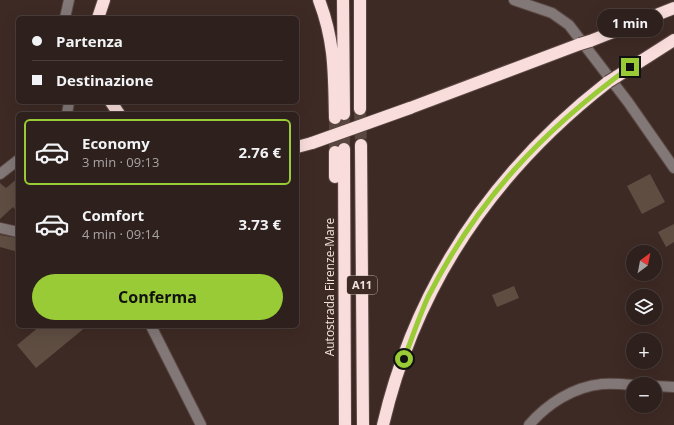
<!DOCTYPE html>
<html lang="it">
<head>
<meta charset="utf-8">
<style>
  body { margin:0; font-family:"Open Sans",sans-serif; background:#362825; color:#f1f3f6; height:100vh; display:flex; flex-direction:column; font-size:15px; white-space:nowrap }
  * { box-sizing:border-box; margin:0 }
  p { font-size:13px; color:#a7a3a3 }
  .icon { flex:none; width:22px; height:22px; fill:none; stroke:currentColor; stroke-width:2; stroke-linecap:round; stroke-linejoin:round }
  .map { position:relative; flex:1; overflow:hidden }
  .panel { position:absolute; left:16px; top:112px; width:283px; height:216px; display:flex; flex-direction:column; background:#2e201c; border-radius:6px; box-shadow:0 4px 16px #0002,0 0 0 1px #493e3b }
  .panel>* { flex:none }
  .banner { position:absolute; left:16px; top:16px; width:283px; height:88px; border-radius:6px; box-shadow:0 4px 16px #0002,0 0 0 1px #493e3b; display:grid; align-content:center; height:88px; padding:0 16px; background:#2e201c }
  .needle { width:26px; rotate:32deg }
  .controls { position:absolute; left:626px; top:245px; display:grid; gap:8px }
  .controls a { display:grid; place-items:center; width:36px; height:36px; border-radius:50%; background:#2e201c; box-shadow:0 4px 16px #0002,0 0 0 1px #493e3b; font-size:20px }
  .end { position:absolute; width:18px; height:18px; margin:-9px; border:5px solid #99cb36; background:#111; box-shadow:0 0 0 2px #111 }
  .from { border-radius:50% }
  .bubble { position:absolute; height:28px; border-radius:14px; background:#2e201c; box-shadow:0 4px 16px #0002,0 0 0 1px #493e3b; font-size:13px; font-weight:700; line-height:28px; text-align:center }
  .banner b { display:flex; align-items:center; gap:14px; height:38px; font-size:15px }
  .banner b+b { border-top:1px solid #493e3b }
  .banner i { width:10px; height:10px; background:#f1f3f6 }
  ul { padding:7px 0 0; list-style:none }
  li { display:flex; align-items:center; gap:12px; height:66px; margin:0 8px 6px; padding:0 8px; border:2px solid transparent; border-radius:6px }
  li div { flex:1 }
  li b { display:block; font-size:15px }
  li em { font-style:normal; font-weight:700 }
  li.current { border-color:#99cb36 }
  li>.icon { width:36px; height:36px; stroke-width:1.5 }
  .primary-button { display:flex; gap:8px; margin-top:auto; padding:8px 16px }
  .primary-button a { flex:1; height:46px; border-radius:24px; background:#99cb36; color:#111; font-size:16px; font-weight:700; line-height:46px; text-align:center }
  .map>svg:first-child { display:block }
  .building { fill:#5f4d42 }
  .lines { fill:none; stroke-linecap:round; stroke-linejoin:round }
  .highway-tunnel { stroke:#594641; stroke-width:12; stroke-dasharray:12 6; stroke-linecap:butt }
  .minor-casing { stroke:#5b4843; stroke-width:12 }
  .highway-casing { stroke:#5b4843; stroke-width:14 }
  .minor { stroke:#837878; stroke-width:10 }
  .highway { stroke:#f8dddc; stroke-width:12 }
  .highway-bridge-casing { stroke:#5b4843; stroke-width:14; stroke-linecap:butt }
  .highway-bridge { stroke:#f8dddc; stroke-width:12 }
  .route { stroke:#99cb36; stroke-width:5 }
  .labels { text-anchor:middle; stroke-width:4; stroke-linejoin:round; paint-order:stroke }
  .shield { fill:#3e2a25; stroke:#bbaca8; stroke-width:1 }
  .shield-label { font-size:11px; font-weight:bold; fill:#f1e4e0 }
  .street-label { font-size:12px; fill:#f1e4e0; stroke:#3e2a25 }
</style>
</head>
<body>
<div class="map">
<svg width="674" height="425" viewBox="0 0 674 425">
  <rect width="100%" height="100%" fill="#3e2a25"/>
  <!-- building -->
  <path class="building" d="M650,174l15,28 -23,12 -15,-28z
    M18,178v35l-5,-6 -13,12v-36l6,5z
    M674,224v18l-8,5 -8,-15z
    M0,235l18,3v14l-18,-5z
    M514,286l5,12 -22,9 -5,-12z
    M40,326h47l-51,42 -19,-23z"/>
  <g class="lines">
    <!-- highway-tunnel -->
    <path class="highway-tunnel" d="M360,109l1,36
      M335,118v34
      M344,149v-35"/>
    <!-- minor casing -->
    <g class="minor-casing">
      <path id="minor" d="M514,0l38,13 17,12 59,77 46,66
        M65,18l4,-18
        M67,114l2,-12
        M0,174l18,-14
        M0,228l18,4
        M151,326l50,99
        M655,386l19,1
        M529,425c18,-21 44,-38 73,-41 10,-1 21,0 31,1"/>
    </g>
    <!-- highway casing -->
    <g class="highway-casing">
      <path id="highway" d="M319,0c16,42 15,74 16,118
        M343,0l1,114
        M360,0v109
        M98,18l6,-18
        M590,41l84,-33
        M616,77l58,-37
        M111,102l8,12
        M410,108l170,-64
        M361,145l2,280
        M297,147l15,-4
        M344,149l1,276
        M335,152v25
        M383,425c33,-141 112,-255 225,-343"/>
    </g>
    <!-- minor -->
    <use href="#minor" class="minor"/>
    <!-- highway -->
    <use href="#highway" class="highway"/>
    <!-- highway-bridge casing -->
    <g class="highway-bridge-casing">
      <path id="highway-bridge" d="M580,44l10,-3
        M608,82l8,-5
        M312,143l98,-35"/>
    </g>
    <!-- highway-bridge -->
    <use href="#highway-bridge" class="highway-bridge"/>
  </g>
  <g class="lines">
    <!-- route -->
    <path class="route" d="M404,359c8,-21 15,-42 24,-62 50,-98 114,-166 202,-230"/>
  </g>
  <g class="labels">
    <!-- shield labels -->
    <rect class="shield" x="347" y="276" width="30" height="18" rx="3"/>
    <g class="shield-label">
      <text x="362" y="289">A11</text>
    </g>
    <!-- street labels -->
    <g class="street-label">
      <text transform="translate(330 287) rotate(-90)" y="4">Autostrada Firenze-Mare</text>
    </g>
  </g>
</svg>
<div class="controls">
<a><svg class="needle" viewBox="-14 -14 28 28"><path d="M0-13l5 13h-10z" fill="#e53935"/><path d="M0 13l5-13h-10z" fill="#a7a3a3"/></svg></a>
<a><svg class="icon" aria-label="layers" viewBox="0 0 24 24"><path d="M12 4l9 5-9 5-9-5zM3 14l9 5 9-5"/></svg></a>
<a>+</a>
<a>−</a>
</div>
<i class="end from" style="left:404px;top:359px"></i>
<i class="end" style="left:630px;top:67px"></i>
<div class="bubble" style="left:597px;top:9px;width:66px">1 min</div>
<div class="banner">
<b><i class="from"></i>Partenza</b>
<b><i></i>Destinazione</b>
</div>
<section class="panel">
<ul>
<li class="current"><svg class="icon" aria-label="car" viewBox="0 0 24 24"><path d="M5 17H2v-5l4-1 3-4h7l3 4 3 1v5h-3M9 17h6M6 11h13"/><circle cx="7" cy="17" r="2"/><circle cx="17" cy="17" r="2"/></svg><div><b>Economy</b><p>3 min · 09:13</p></div><em>2.76 €</em></li>
<li><svg class="icon" aria-label="car" viewBox="0 0 24 24"><path d="M5 17H2v-5l4-1 3-4h7l3 4 3 1v5h-3M9 17h6M6 11h13"/><circle cx="7" cy="17" r="2"/><circle cx="17" cy="17" r="2"/></svg><div><b>Comfort</b><p>4 min · 09:14</p></div><em>3.73 €</em></li>
</ul>
<div class="primary-button"><a>Conferma</a></div>
</section>
</div>
</body>
</html>
